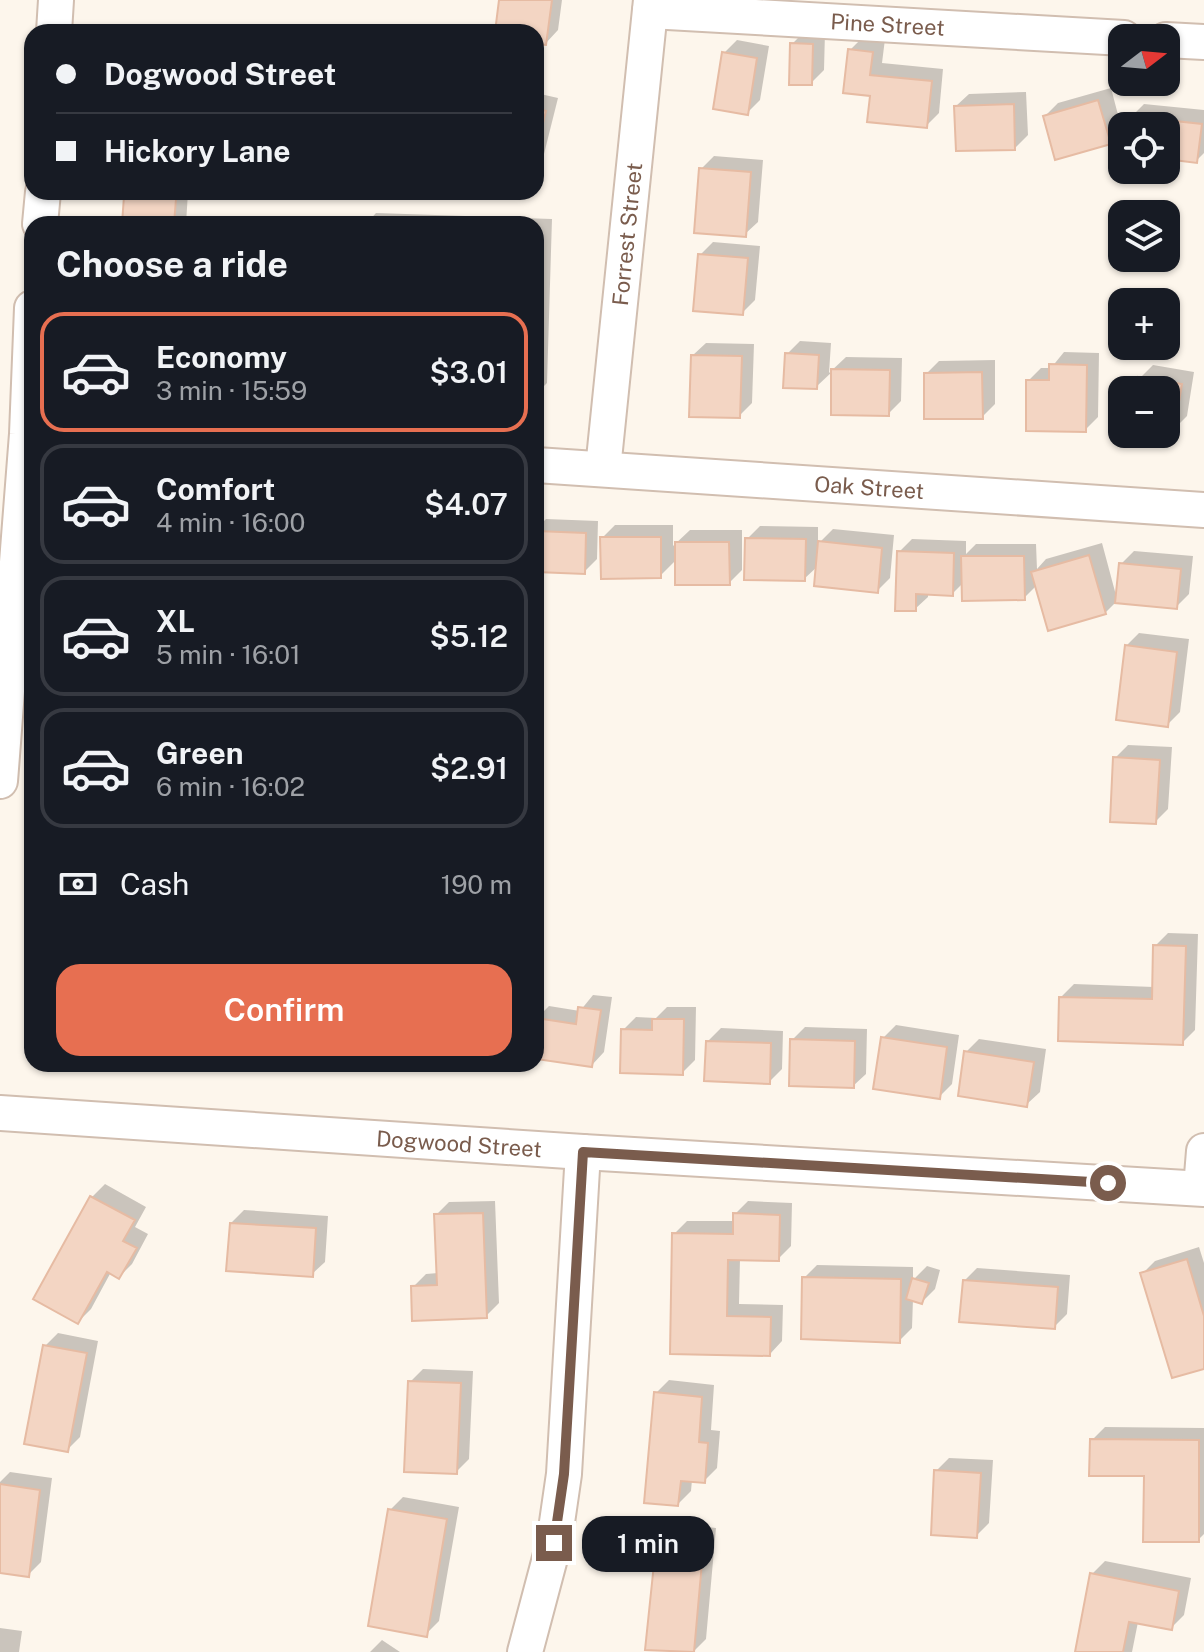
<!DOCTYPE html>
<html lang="en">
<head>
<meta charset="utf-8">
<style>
  body { margin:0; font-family:"Public Sans",sans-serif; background:#20242c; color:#f1f3f6; height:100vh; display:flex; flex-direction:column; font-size:30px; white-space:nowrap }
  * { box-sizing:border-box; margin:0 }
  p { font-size:26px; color:#9ea1a6 }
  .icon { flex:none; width:44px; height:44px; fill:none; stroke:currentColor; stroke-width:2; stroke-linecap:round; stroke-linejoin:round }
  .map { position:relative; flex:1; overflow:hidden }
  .drawer { position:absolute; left:24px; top:216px; width:520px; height:856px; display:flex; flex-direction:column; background:#171b24; border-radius:24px; box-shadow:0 2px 6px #0004 }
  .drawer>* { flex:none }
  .top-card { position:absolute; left:24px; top:24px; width:520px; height:176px; border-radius:24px; box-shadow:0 2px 6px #0004; display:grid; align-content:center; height:176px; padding:0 32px; background:#171b24 }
  .needle { width:52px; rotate:74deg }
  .tools { position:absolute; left:1108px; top:24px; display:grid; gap:16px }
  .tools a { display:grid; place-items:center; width:72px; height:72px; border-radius:16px; background:#171b24; box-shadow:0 2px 6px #0004; font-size:40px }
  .end { position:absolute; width:36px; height:36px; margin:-18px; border:10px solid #7a5c4d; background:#fff; box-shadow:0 0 0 4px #fff }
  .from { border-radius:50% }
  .bubble { position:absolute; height:56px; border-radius:24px; background:#171b24; box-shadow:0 2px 6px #0004; font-size:26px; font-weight:600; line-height:56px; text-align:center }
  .top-card b { display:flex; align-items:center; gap:28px; height:76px; font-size:30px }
  .top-card b+b { border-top:2px solid #363941 }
  .top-card i { width:20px; height:20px; background:#f1f3f6 }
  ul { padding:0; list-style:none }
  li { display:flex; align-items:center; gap:24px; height:120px; margin:0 16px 12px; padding:0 16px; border:4px solid #363941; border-radius:24px }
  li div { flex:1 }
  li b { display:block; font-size:30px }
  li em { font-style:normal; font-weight:600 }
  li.active { border-color:#e76f51 }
  li>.icon { width:72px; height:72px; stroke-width:1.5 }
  h2 { padding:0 32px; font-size:36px; line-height:96px }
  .pay { display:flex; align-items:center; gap:20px; height:88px; padding:0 32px; font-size:30px }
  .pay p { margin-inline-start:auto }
  .action { display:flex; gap:16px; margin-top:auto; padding:16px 32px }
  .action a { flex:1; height:92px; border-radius:24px; background:#e76f51; color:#fff; font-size:32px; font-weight:600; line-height:92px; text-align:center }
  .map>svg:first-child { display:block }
  .shadow { fill:#0003 }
  .building { fill:#f3d5c3; stroke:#e6bba3; stroke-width:2 }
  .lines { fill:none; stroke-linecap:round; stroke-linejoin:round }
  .minor-casing { stroke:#d1beb0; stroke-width:38 }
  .minor { stroke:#fff; stroke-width:34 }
  .route { stroke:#7a5c4d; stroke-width:10 }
  .labels { text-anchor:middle; stroke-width:7; stroke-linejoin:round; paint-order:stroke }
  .street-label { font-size:22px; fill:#7a5c4d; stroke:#fffaf3 }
</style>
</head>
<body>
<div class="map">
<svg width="1204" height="1652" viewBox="0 0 1204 1652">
  <rect width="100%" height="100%" fill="#fdf6ec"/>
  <!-- shadow -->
  <path class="shadow" d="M501,0h61l-4,30 -12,13 -10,-1v-10h-39z
    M805,31l20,1 -1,38 -13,13 -19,-39z
    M863,37l22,2 -3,24 61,6 -4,44 -13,13 -54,-32 -22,-44z
    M737,40l32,6 -9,54 -13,13 -23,-60z
    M1111,88l11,42 -12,12 -65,-26 13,-13z
    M1026,92l2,43 -13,13 -59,-42 13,-12z
    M536,93l22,5 -14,56 -8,8z
    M1144,104l60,6v43l-7,7 -31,-3v-31h-36l1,-9z
    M714,156l49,4 -5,62 -13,12 -44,-65z
    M130,192h58l-2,32h-62l2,-27z
    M376,213l176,6 -5,164 -11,11v-170h-170z
    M713,242l47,4 -5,54 -13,13 -42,-58z
    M800,341l31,2 -2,30 17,-16 56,1 -1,43 -13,13 -55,-43 -17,16 -29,-33z
    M706,343l48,1 -2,59 -13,13 -46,-61z
    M1064,352l35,1 -1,64 -13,13 -57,-49 13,-13h10z
    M995,360v44l-13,13 -56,-43 13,-13z
    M1153,365l41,7 -7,44 -13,13 -8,-1v-38h-28l2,-12z
    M546,519l52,2 -1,38 -13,13 -48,-2v-41z
    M615,525h58v21l17,-16h52v40l-13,13 -52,-24 -17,17 -58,-38z
    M760,526l58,1v17l15,-15 61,6 -4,43 -12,12 -60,-24 -14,13 -57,-40z
    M912,539l54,2v13l10,-10h60l1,25 9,-10 56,-16 15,56 4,-35 13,-13 59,5 -4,38 -13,13 -60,-5 -11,11 -68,-28 -13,13 -61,-15 -11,11 -24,-1v4l-13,12 -16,-57z
    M1139,633l50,6 -9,73 -13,13 -41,-79z
    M1128,745l44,2 -4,62 -13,13 -40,-64z
    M1168,933l30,1 -3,96 -13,13 -121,-46 13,-13 80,3 1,-41z
    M593,995l19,2 -8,55 -12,13 -56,-8v-38l13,-13 31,5z
    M667,1007h29l-1,53 -13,13 -59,-43 13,-13 20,1z
    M896,1025l63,10 -7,49 -13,13 -56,-59z
    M805,1027l62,2 -1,45 -13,12 -61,-46z
    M721,1028l62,3 -1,38 -13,13 -61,-41z
    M979,1039l67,10 -6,43 -13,12 -61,-52z
    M105,1184l41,23 -11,20 13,7 -16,30 -13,13 -8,-5 -20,37 -13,13 -42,-24 56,-101z
    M495,1201l4,102 -13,13 -73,-29 13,-13 12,-1 -2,-58 13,-13z
    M748,1201l44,2 -1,43 -13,13h-38l-1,45 44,1 -1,36 -12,13 -98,-2 2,-118 13,-13h48v-7z
    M244,1210l84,6 -3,46 -13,12 -81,-51z
    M1199,1247l5,16v103l-62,-92 13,-13z
    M817,1265l96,2v13l14,-14 13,4 -5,19 -13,13 -9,-3 -1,29 -13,13 -95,-63z
    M977,1268l93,7 -3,39 -13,13 -90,-46z
    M58,1333l40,8 -18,96 -13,13 -22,-104z
    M423,1369l50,2 -4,88 -13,13 -46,-90z
    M669,1380l45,5 -3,45 9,1 -3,37 -13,13 -12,-1 -1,11 -13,13 -22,-111z
    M1105,1427l99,1v106l-6,6 -52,-66 -54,-34z
    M949,1458l44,2 -4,63 -13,13 -40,-65z
    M10,1472l42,6 -11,84 -13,13 -28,-4v-89z
    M403,1497l56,10 -20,114 -13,13 -36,-124z
    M671,1523l45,5 -10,111 -13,13 -46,-4 11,-112z
    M1105,1561l86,17 -7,37 -13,13 -33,-6 -6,30h-55l15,-78z
    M0,1628l22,3 -3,21h-19z
    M382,1640l18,12h-30z"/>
  <!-- building -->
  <path class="building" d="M499,0h53l-6,45 -10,-1v-12h-41z
    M790,43l23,1 -1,41h-23z
    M848,49l25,3 -3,23 62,6 -5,47 -60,-6 3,-26 -27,-3z
    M722,52l35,6 -9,57 -35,-6z
    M1098,100l13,44 -56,16 -12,-44z
    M1014,104l1,46 -59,1 -2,-45z
    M536,108l10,3 -10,40z
    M1129,116l73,8 -5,39 -31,-4v-33h-38z
    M699,168l52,4 -5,65 -52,-4z
    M124,196l52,3 -2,25h-52z
    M698,254l50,4 -5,57 -50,-4z
    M785,353l34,2 -2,34 -34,-1z
    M691,355l51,1 -2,62 -51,-1z
    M1049,364l38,1 -1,67 -60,-1v-51h23z
    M831,369l59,1 -1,46 -58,-1z
    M982,372l1,47h-59v-46z
    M1138,377l44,7 -8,47 -8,-1v-40h-30z
    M536,531l50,2 -1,41 -49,-2z
    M600,537h61v41l-60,1z
    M745,538l61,1 -1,42 -61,-1z
    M818,541l64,7 -4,45 -64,-7z
    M675,542h54l1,43h-55z
    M897,551l57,2 -1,43 -37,-2v17h-21z
    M1089,555l17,59 -58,17 -17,-59z
    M961,556h63l1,44 -63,1z
    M1119,563l62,6 -4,40 -62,-6z
    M1125,645l52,7 -9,75 -52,-7z
    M1113,757l47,3 -4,64 -46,-2z
    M1153,945l33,1 -3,99 -125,-4 1,-44 93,2z
    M578,1007l23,3 -9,57 -56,-8v-41l40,6z
    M652,1019h32l-1,56 -63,-2 1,-44 31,1z
    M881,1037l66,10 -7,52 -67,-10z
    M790,1039l65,2 -1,47 -65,-2z
    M706,1041l65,2 -1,41 -66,-3z
    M964,1051l70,11 -7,45 -69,-11z
    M90,1196l45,24 -12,21 14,7 -18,31 -12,-7 -29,52 -45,-25z
    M483,1213l4,105 -75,3 -1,-35 26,-1 -3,-71z
    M733,1213l47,2 -1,46 -51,-1 -1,56 44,1 -1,39 -100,-2 2,-121 61,1z
    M230,1223l86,5 -3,49 -87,-6z
    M1187,1259l17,57v53l-32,9 -32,-105z
    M802,1277l99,2 -1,64 -99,-4z
    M912,1278l17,5 -7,21 -16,-5z
    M963,1280l95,7 -3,42 -96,-7z
    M43,1345l44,8 -19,99 -44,-8z
    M408,1381l53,2 -4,91 -53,-2z
    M654,1392l48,5 -3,45 9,1 -3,40 -24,-2 -3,25 -34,-3z
    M1090,1439l109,1v102h-56l1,-66h-55z
    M934,1470l47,3 -4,65 -46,-3z
    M0,1484l40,6 -11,87 -29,-4z
    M388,1509l59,10 -20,118 -59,-11z
    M657,1535l47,5 -10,112 -49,-2z
    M1090,1573l89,18 -7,39 -43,-8 -6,30h-48z"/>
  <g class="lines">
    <!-- minor casing -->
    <g class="minor-casing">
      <g id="minor">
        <path id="s1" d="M650,11l474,27"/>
        <path d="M54,32l2,-32"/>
        <path d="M1166,40l38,2"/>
        <path d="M40,224l3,-32"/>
        <path id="s2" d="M536,465l668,45"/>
        <path id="s3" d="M603,469l48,-469"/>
        <path d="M0,781l27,-347 5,-126"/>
        <path id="s4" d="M0,1113l583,39 621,37"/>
        <path d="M1201,1188l3,-37"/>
        <path d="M525,1652l29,-109 10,-69 19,-322"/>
      </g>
    </g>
    <!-- minor -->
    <use href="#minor" class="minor"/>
  </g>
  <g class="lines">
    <!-- route -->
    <path class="route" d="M554,1543l10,-69 19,-322 525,31"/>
  </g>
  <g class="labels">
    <!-- street labels -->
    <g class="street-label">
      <text dy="8" stroke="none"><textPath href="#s1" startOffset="238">Pine Street</textPath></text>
      <text dy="8" stroke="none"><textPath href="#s3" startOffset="236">Forrest Street</textPath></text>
      <text dy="8" stroke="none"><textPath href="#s2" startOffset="334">Oak Street</textPath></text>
      <text dy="8" stroke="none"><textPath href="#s4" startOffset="460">Dogwood Street</textPath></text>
    </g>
  </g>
</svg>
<div class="tools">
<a><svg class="needle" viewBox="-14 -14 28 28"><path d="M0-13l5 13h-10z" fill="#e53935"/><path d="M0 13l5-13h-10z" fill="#9ea1a6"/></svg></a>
<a><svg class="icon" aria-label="locate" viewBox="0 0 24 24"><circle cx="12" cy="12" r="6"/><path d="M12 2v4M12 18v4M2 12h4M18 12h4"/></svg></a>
<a><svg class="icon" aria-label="layers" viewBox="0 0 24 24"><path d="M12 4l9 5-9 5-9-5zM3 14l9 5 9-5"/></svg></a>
<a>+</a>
<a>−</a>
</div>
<i class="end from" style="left:1108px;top:1183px"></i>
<i class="end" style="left:554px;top:1543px"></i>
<div class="bubble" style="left:582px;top:1516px;width:132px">1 min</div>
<div class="top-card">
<b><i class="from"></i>Dogwood Street</b>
<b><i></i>Hickory Lane</b>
</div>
<section class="drawer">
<h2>Choose a ride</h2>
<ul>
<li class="active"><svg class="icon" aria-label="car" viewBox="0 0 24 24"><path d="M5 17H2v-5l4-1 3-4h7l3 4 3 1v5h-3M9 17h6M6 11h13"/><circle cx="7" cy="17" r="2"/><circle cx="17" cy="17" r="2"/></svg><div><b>Economy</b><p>3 min · 15:59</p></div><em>$3.01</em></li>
<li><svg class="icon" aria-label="car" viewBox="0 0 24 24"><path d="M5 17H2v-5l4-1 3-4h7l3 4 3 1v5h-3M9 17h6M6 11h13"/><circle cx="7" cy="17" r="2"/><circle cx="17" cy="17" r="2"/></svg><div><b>Comfort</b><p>4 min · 16:00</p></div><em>$4.07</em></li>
<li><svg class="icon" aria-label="car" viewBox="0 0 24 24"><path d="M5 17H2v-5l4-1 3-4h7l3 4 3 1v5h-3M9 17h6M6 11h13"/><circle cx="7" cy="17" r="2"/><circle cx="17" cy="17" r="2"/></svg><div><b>XL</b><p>5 min · 16:01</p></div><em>$5.12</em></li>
<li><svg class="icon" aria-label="car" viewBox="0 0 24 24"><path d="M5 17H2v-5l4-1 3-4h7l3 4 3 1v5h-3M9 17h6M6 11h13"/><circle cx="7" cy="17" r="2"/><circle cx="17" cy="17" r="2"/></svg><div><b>Green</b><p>6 min · 16:02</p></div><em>$2.91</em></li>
</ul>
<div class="pay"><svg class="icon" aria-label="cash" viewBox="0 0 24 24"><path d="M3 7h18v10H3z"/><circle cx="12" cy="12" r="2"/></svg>Cash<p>190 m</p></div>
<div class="action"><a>Confirm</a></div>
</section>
</div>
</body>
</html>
